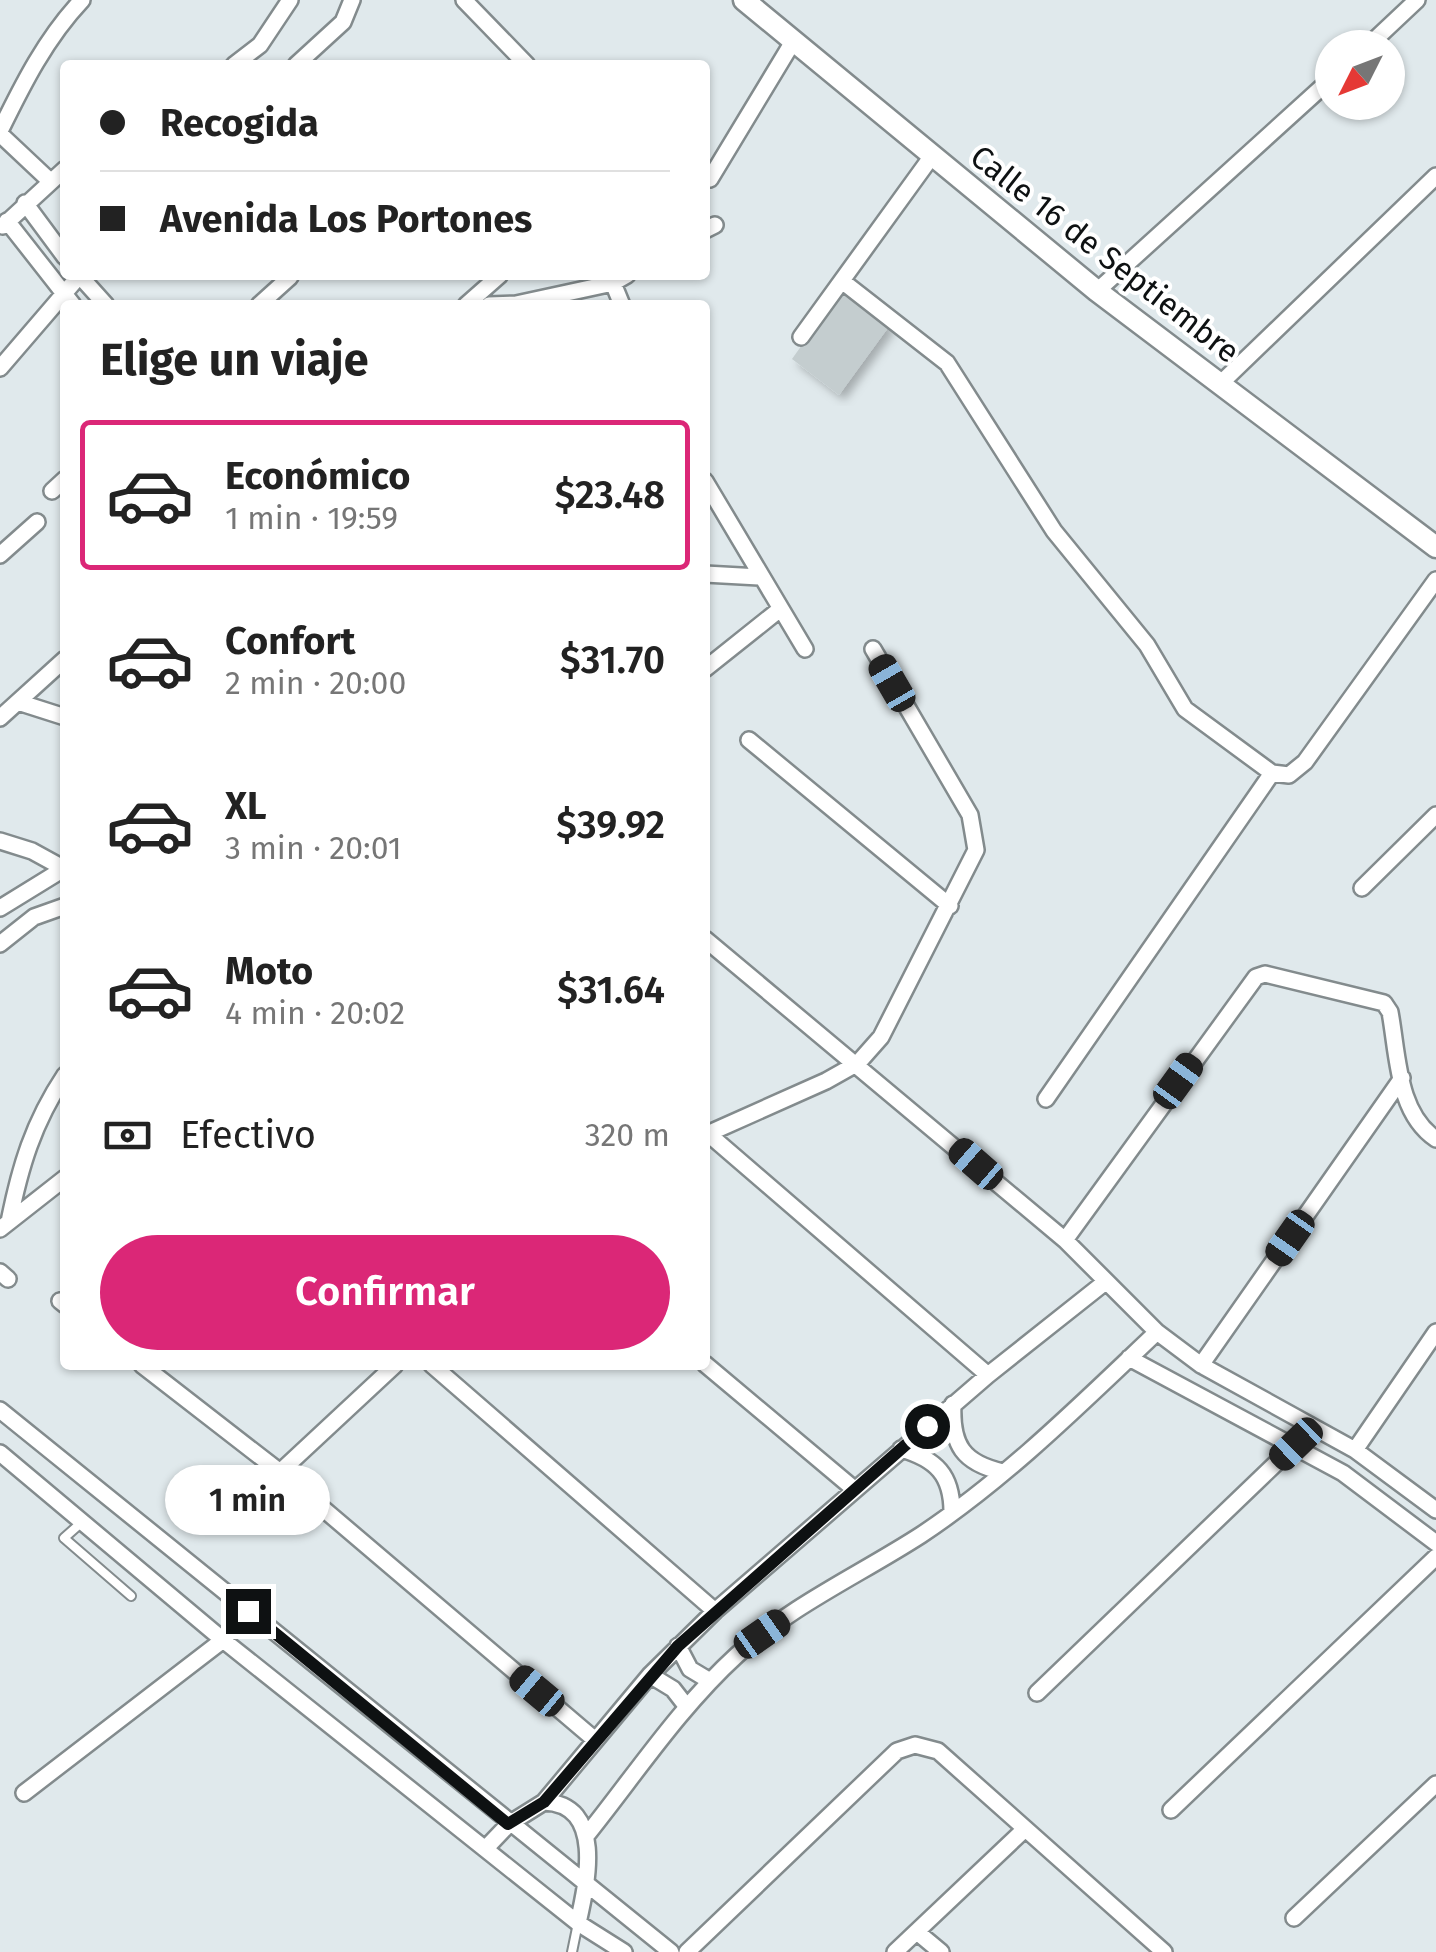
<!DOCTYPE html>
<html lang="es">
<head>
<meta charset="utf-8">
<style>
  body { margin:0; font-family:"Fira Sans",sans-serif; background:#f6f6f6; color:#222; height:100vh; display:flex; flex-direction:column; font-size:38px; white-space:nowrap }
  * { box-sizing:border-box; margin:0 }
  p { font-size:32px; color:#767676 }
  .icon { flex:none; width:55px; height:55px; fill:none; stroke:currentColor; stroke-width:2; stroke-linecap:round; stroke-linejoin:round }
  .map { position:relative; flex:1; overflow:hidden }
  .sheet { position:absolute; left:60px; top:300px; width:650px; height:1070px; display:flex; flex-direction:column; background:#fff; border-radius:10px; box-shadow:0 2px 8px #0004 }
  .sheet>* { flex:none }
  .banner { position:absolute; left:60px; top:60px; width:650px; height:220px; border-radius:10px; box-shadow:0 2px 8px #0004; display:grid; align-content:center; height:220px; padding:0 40px; background:#fff }
  .needle { width:65px; rotate:228deg }
  .fabs { position:absolute; left:1315px; top:30px; display:grid; gap:20px }
  .fabs a { display:grid; place-items:center; width:90px; height:90px; border-radius:50%; background:#fff; box-shadow:0 2px 8px #0004; font-size:50px }
  .end { position:absolute; width:45px; height:45px; margin:-22px; border:12px solid #0e1112; background:#fff; box-shadow:0 0 0 5px #fff }
  .from { border-radius:50% }
  .bubble { position:absolute; height:70px; border-radius:35px; background:#fff; box-shadow:0 2px 8px #0004; font-size:32px; font-weight:600; line-height:70px; text-align:center }
  .car { position:absolute; width:30px; height:60px; margin:-30px -15px; border-radius:12px; box-shadow:0 0 8px 2px #0007; background:linear-gradient(#222 24%,#8ab4d8 0 40%,#222 0 76%,#8ab4d8 0 86%,#222 0) }
  .banner b { display:flex; align-items:center; gap:35px; height:95px; font-size:38px }
  .banner b+b { border-top:2px solid #e0e0e0 }
  .banner i { width:25px; height:25px; background:#222 }
  ul { padding:0; list-style:none }
  li { display:flex; align-items:center; gap:30px; height:150px; margin:0 20px 15px; padding:0 20px; border:5px solid transparent; border-radius:10px }
  li div { flex:1 }
  li b { display:block; font-size:38px }
  li em { font-style:normal; font-weight:600 }
  li.on { border-color:#db2777 }
  li>.icon { width:90px; height:90px; stroke-width:1.5 }
  h2 { padding:0 40px; font-size:45px; line-height:120px }
  .pay { display:flex; align-items:center; gap:25px; height:110px; padding:0 40px; font-size:38px }
  .pay p { margin-inline-start:auto }
  .primary-button { display:flex; gap:20px; margin-top:auto; padding:20px 40px }
  .primary-button a { flex:1; height:115px; border-radius:60px; background:#db2777; color:#fff; font-size:40px; font-weight:600; line-height:115px; text-align:center }
  .map>svg:first-child { display:block }
  .building { fill:#c4cdcf; filter:url(#shadow) }
  .lines { fill:none; stroke-linecap:round; stroke-linejoin:round }
  .service-casing { stroke:#838b8d; stroke-width:12 }
  .minor-casing { stroke:#838b8d; stroke-width:20 }
  .tertiary-casing { stroke:#838b8d; stroke-width:25 }
  .service { stroke:#fff; stroke-width:8 }
  .minor { stroke:#fff; stroke-width:15 }
  .tertiary { stroke:#fff; stroke-width:20 }
  .route { stroke:#0e1112; stroke-width:12 }
  .labels { text-anchor:middle; stroke-width:8; stroke-linejoin:round; paint-order:stroke }
  .street-label { font-size:32px; fill:#0e1112; stroke:#fff }
</style>
</head>
<body>
<div class="map">
<svg width="1436" height="1952" viewBox="0 0 1436 1952">
  <defs>
    <filter id="shadow"><feDropShadow dx="5.5" dy="5.5" stdDeviation="5" flood-color="#0004"/></filter>
  </defs>
  <rect width="100%" height="100%" fill="#e0e9ec"/>
  <!-- building -->
  <path class="building" d="M843,287l47,38 -51,70 -47,-36z"/>
  <g class="lines">
    <!-- service casing -->
    <g class="service-casing">
      <path id="service" d="M82,1522l-18,16 67,58
        M572,1952l6,-29"/>
    </g>
    <!-- minor casing -->
    <g class="minor-casing">
      <path id="minor" d="M464,0l63,65
        M1366,48l51,-48
        M234,65l26,-20 30,-45
        M296,65l47,-43 9,-22
        M0,131c23,-47 46,-93 82,-131
        M0,134l50,47
        M710,179l84,-139
        M25,203l40,54
        M7,221l66,84
        M3,226l62,-57
        M705,230l10,-5
        M79,275l27,30
        M842,281l105,82 107,168 93,114 38,64 87,64 17,2 16,-13 131,-182
        M613,283l9,22
        M1097,291l235,-213
        M259,305l31,-28
        M466,305l34,-30
        M489,305l27,-1 97,-21 14,-8
        M801,337l131,-181
        M0,368l80,-93
        M1220,384l216,-208
        M705,481l100,168
        M52,491l13,-12
        M0,555l37,-33
        M705,574l54,3
        M705,669l74,-59
        M18,702l47,15
        M0,718l65,-59
        M749,740l201,166
        M0,841l32,10 31,17
        M1362,888l74,-73
        M0,908l65,-40
        M705,939l360,301 92,92 44,33 154,85 81,60
        M0,944l34,-27 31,-11
        M1046,1099l226,-326
        M705,1131l283,244
        M705,1135l121,-54 32,-18 23,-26 95,-187 -6,-35 -97,-166
        M9,1222c11,-55 24,-99 56,-147
        M0,1229l65,-51
        M1065,1240l191,-263 9,-3 119,29 6,9c8,43 7,101 46,127
        M0,1272l8,7
        M60,1301l5,4
        M1129,1358l214,115 93,70
        M705,1364l149,125
        M142,1365l138,107 314,267
        M432,1365l283,246
        M1201,1365l201,-287
        M953,1404c-2,41 10,59 50,68
        M0,1410l671,542
        M901,1449c35,10 51,26 51,63
        M1355,1450l81,-118
        M0,1453l223,187 355,283 46,29
        M280,1472l115,-107
        M678,1646l12,23 20,12
        M650,1675l23,14 14,18
        M1037,1693l259,-249
        M24,1793l199,-153 25,-29
        M544,1802c61,2 43,81 34,121
        M1171,1810l265,-253
        M586,1836c49,-61 93,-128 151,-181 55,-50 122,-80 184,-120 86,-57 162,-133 236,-203
        M486,1848l23,-24 35,-22 106,-127 65,-64 273,-236 116,-92
        M1294,1918l142,-134
        M917,1932l24,20
        M687,1952l210,-201 18,-6 23,6 226,201
        M895,1952l130,-123"/>
    </g>
    <!-- tertiary casing -->
    <g class="tertiary-casing">
      <path id="tertiary" d="M744,0l353,291 339,256"/>
    </g>
    <!-- service -->
    <use href="#service" class="service"/>
    <!-- minor -->
    <use href="#minor" class="minor"/>
    <!-- tertiary -->
    <use href="#tertiary" class="tertiary"/>
  </g>
  <g class="lines">
    <!-- route -->
    <path class="route" d="M248,1611l260,213 36,-22 134,-156 249,-220"/>
  </g>
  <g class="labels">
    <!-- street labels -->
    <g class="street-label">
      <text transform="translate(1105 254) rotate(38)" y="11">Calle 16 de Septiembre</text>
    </g>
  </g>
</svg>
<div class="fabs">
<a><svg class="needle" viewBox="-14 -14 28 28"><path d="M0-13l5 13h-10z" fill="#e53935"/><path d="M0 13l5-13h-10z" fill="#767676"/></svg></a>
</div>
<i class="end from" style="left:927px;top:1426px"></i>
<i class="end" style="left:248px;top:1611px"></i>
<div class="bubble" style="left:165px;top:1465px;width:165px">1 min</div>
<i class="car" style="left:892px;top:683px;rotate:330deg"></i>
<i class="car" style="left:1178px;top:1081px;rotate:36deg"></i>
<i class="car" style="left:976px;top:1164px;rotate:311deg"></i>
<i class="car" style="left:1290px;top:1238px;rotate:215deg"></i>
<i class="car" style="left:1296px;top:1444px;rotate:226deg"></i>
<i class="car" style="left:762px;top:1634px;rotate:55deg"></i>
<i class="car" style="left:537px;top:1691px;rotate:310deg"></i>
<div class="banner">
<b><i class="from"></i>Recogida</b>
<b><i></i>Avenida Los Portones</b>
</div>
<section class="sheet">
<h2>Elige un viaje</h2>
<ul>
<li class="on"><svg class="icon" aria-label="car" viewBox="0 0 24 24"><path d="M5 17H2v-5l4-1 3-4h7l3 4 3 1v5h-3M9 17h6M6 11h13"/><circle cx="7" cy="17" r="2"/><circle cx="17" cy="17" r="2"/></svg><div><b>Económico</b><p>1 min · 19:59</p></div><em>$23.48</em></li>
<li><svg class="icon" aria-label="car" viewBox="0 0 24 24"><path d="M5 17H2v-5l4-1 3-4h7l3 4 3 1v5h-3M9 17h6M6 11h13"/><circle cx="7" cy="17" r="2"/><circle cx="17" cy="17" r="2"/></svg><div><b>Confort</b><p>2 min · 20:00</p></div><em>$31.70</em></li>
<li><svg class="icon" aria-label="car" viewBox="0 0 24 24"><path d="M5 17H2v-5l4-1 3-4h7l3 4 3 1v5h-3M9 17h6M6 11h13"/><circle cx="7" cy="17" r="2"/><circle cx="17" cy="17" r="2"/></svg><div><b>XL</b><p>3 min · 20:01</p></div><em>$39.92</em></li>
<li><svg class="icon" aria-label="car" viewBox="0 0 24 24"><path d="M5 17H2v-5l4-1 3-4h7l3 4 3 1v5h-3M9 17h6M6 11h13"/><circle cx="7" cy="17" r="2"/><circle cx="17" cy="17" r="2"/></svg><div><b>Moto</b><p>4 min · 20:02</p></div><em>$31.64</em></li>
</ul>
<div class="pay"><svg class="icon" aria-label="cash" viewBox="0 0 24 24"><path d="M3 7h18v10H3z"/><circle cx="12" cy="12" r="2"/></svg>Efectivo<p>320 m</p></div>
<div class="primary-button"><a>Confirmar</a></div>
</section>
</div>
</body>
</html>
